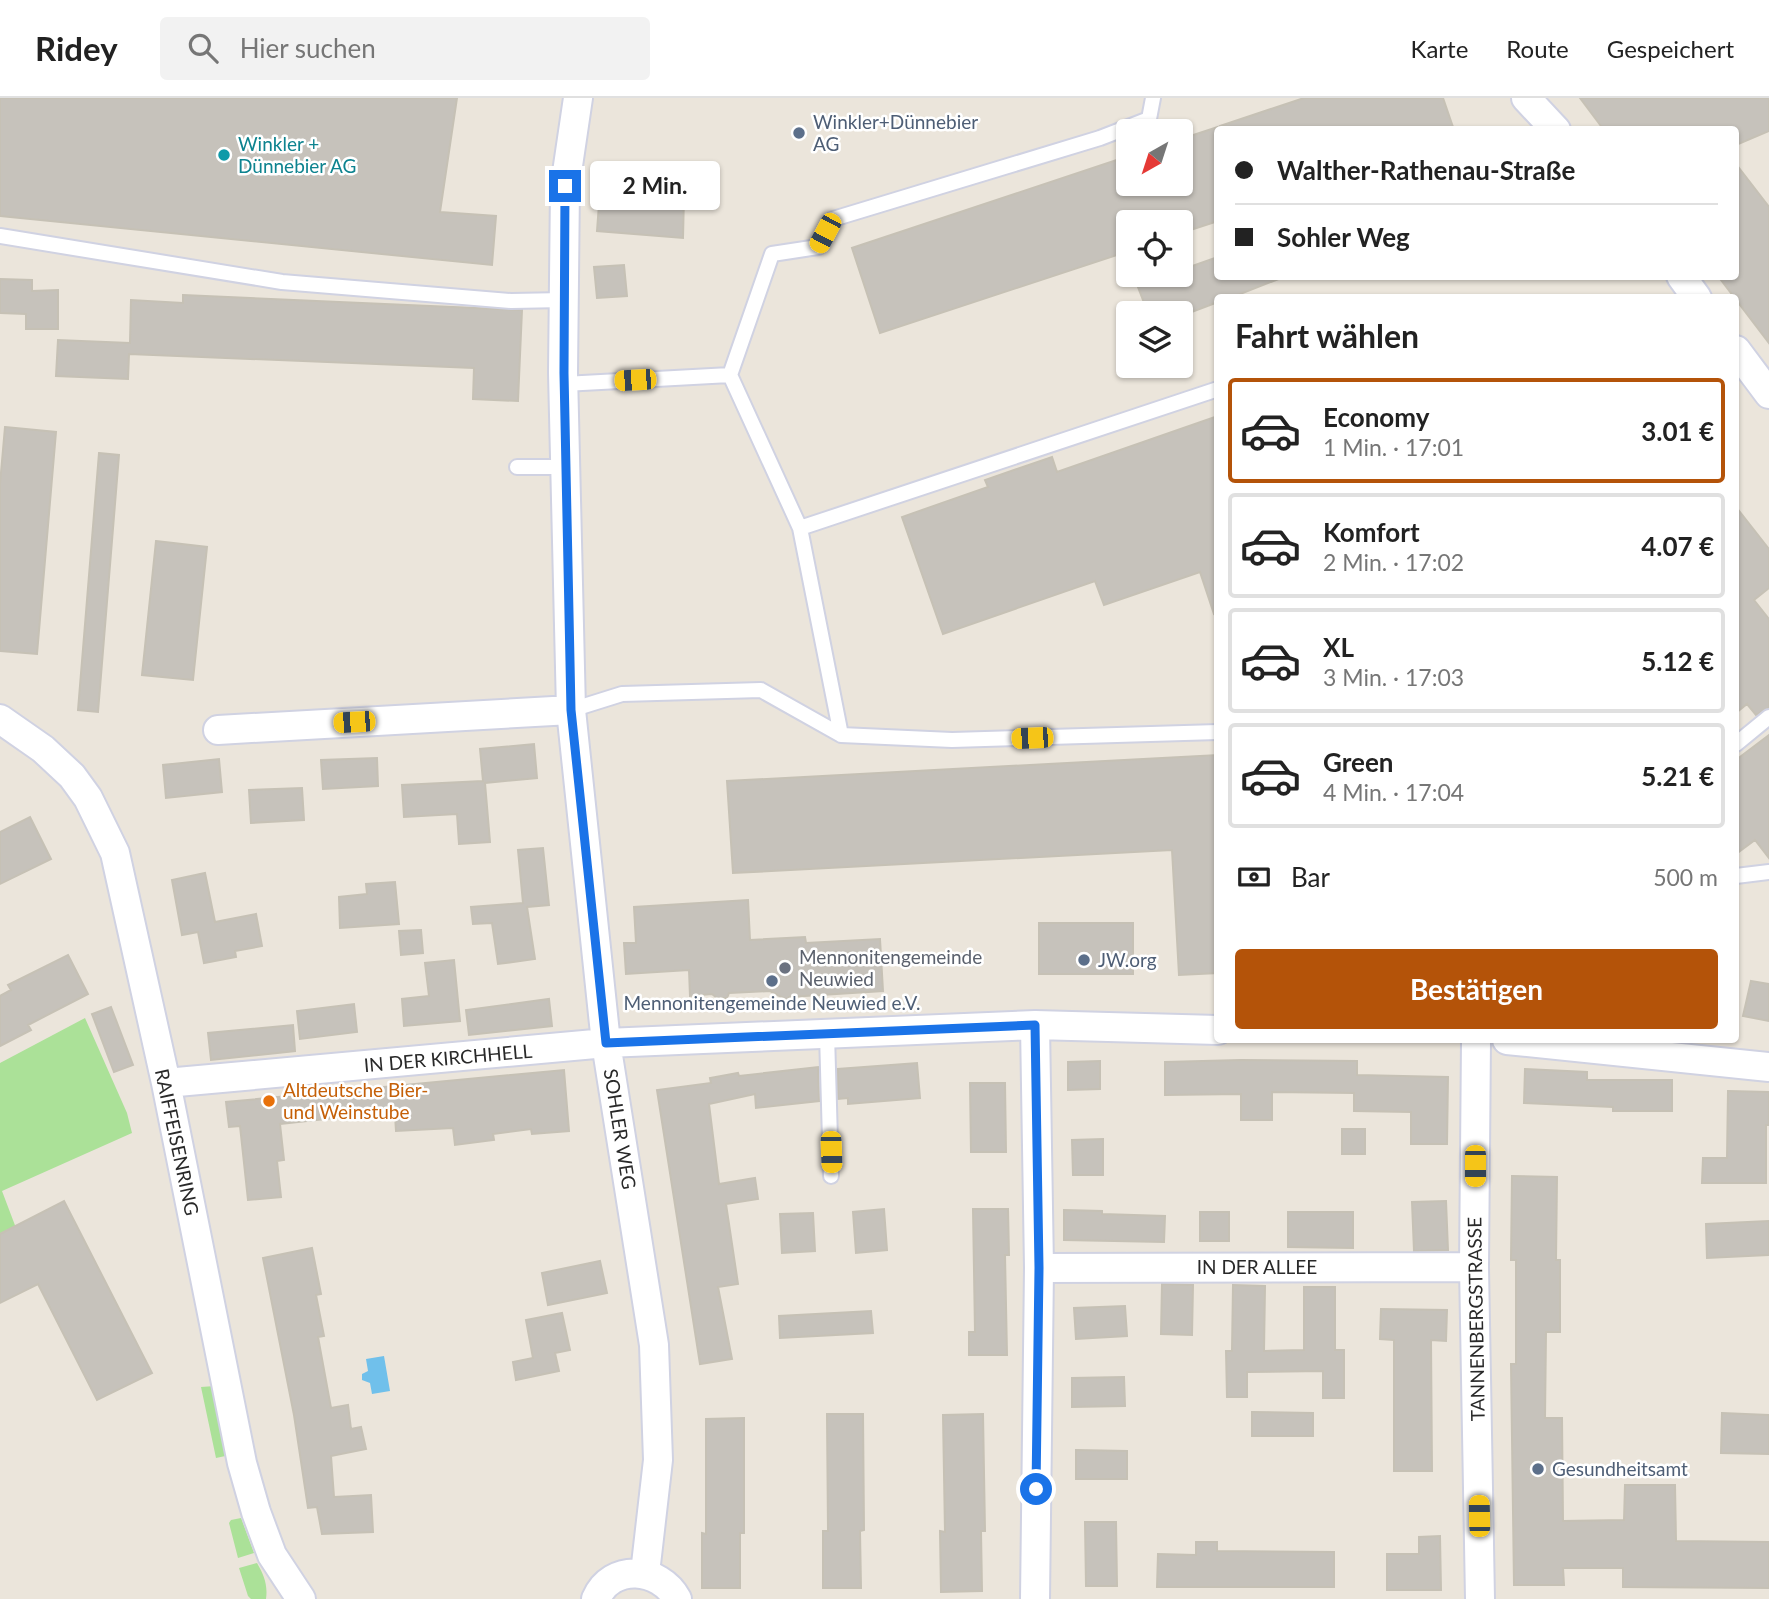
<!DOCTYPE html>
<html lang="de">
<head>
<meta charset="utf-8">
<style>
  body { margin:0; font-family:Lato,sans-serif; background:#f2f2f2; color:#222; height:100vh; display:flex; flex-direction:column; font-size:26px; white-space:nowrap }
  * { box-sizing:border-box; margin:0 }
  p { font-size:23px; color:#767676 }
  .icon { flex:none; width:38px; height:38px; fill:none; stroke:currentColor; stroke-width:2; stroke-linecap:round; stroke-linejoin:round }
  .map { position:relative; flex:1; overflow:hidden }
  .drawer { position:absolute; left:1214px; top:196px; width:525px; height:749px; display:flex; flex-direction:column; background:#fff; border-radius:7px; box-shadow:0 2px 5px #0004 }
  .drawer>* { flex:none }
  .banner { position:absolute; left:1214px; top:28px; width:525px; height:154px; border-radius:7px; box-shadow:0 2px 5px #0004; display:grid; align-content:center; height:154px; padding:0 21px; background:#fff }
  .needle { width:46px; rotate:219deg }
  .tools { position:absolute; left:1116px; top:21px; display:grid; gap:14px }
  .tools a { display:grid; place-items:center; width:77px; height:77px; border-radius:7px; background:#fff; box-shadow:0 2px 5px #0004; font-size:35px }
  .end { position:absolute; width:32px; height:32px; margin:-16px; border:9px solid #1a73e8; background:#fff; box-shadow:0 0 0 4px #fff }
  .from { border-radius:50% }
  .bubble { position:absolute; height:49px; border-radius:7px; background:#fff; box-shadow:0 2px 5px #0004; font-size:23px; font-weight:700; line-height:49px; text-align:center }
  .car { position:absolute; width:21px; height:42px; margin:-21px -10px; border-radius:9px; box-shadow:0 0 5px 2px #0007; background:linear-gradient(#f5c518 24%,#345 0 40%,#f5c518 0 76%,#345 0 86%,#f5c518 0) }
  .banner b { display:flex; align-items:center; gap:24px; height:66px; font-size:26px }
  .banner b+b { border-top:2px solid #e0e0e0 }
  .banner i { width:18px; height:18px; background:#222 }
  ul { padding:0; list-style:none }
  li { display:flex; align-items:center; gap:21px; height:105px; margin:0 14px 10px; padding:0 7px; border:4px solid #e0e0e0; border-radius:7px }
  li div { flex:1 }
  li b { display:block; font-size:26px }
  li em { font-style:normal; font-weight:700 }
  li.active { border-color:#b45309 }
  li>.icon { width:63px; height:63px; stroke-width:1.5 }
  h2 { padding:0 21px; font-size:32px; line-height:84px }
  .pay { display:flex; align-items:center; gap:18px; height:77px; padding:0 21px; font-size:26px }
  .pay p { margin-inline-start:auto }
  .cta { display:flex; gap:14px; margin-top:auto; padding:14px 21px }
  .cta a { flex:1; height:80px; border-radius:7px; background:#b45309; color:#fff; font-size:28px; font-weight:700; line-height:80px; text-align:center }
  header { display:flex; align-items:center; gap:42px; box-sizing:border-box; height:98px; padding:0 35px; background:#fff; border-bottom:2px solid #e0e0e0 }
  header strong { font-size:33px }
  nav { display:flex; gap:38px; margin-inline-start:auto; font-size:24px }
  .search { width:490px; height:63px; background:#f2f2f2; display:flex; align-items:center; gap:18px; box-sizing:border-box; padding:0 24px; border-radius:7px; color:#767676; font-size:26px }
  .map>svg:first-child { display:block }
  .green { fill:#abe198 }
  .water { fill:#70c0eb }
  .building { fill:#c6c2bb; stroke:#c6c1b5; stroke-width:2 }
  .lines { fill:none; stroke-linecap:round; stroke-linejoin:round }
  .service-casing { stroke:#d0d2e2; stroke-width:18 }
  .minor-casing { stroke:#d0d2e2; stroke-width:32 }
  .service { stroke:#fff; stroke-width:14 }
  .minor { stroke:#fff; stroke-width:28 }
  .route { stroke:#1a73e8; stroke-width:9 }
  .service-dot { fill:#5c6f8a; stroke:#fff; stroke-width:2.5 }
  .culture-dot { fill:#0f9aa8; stroke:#fff; stroke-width:2.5 }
  .worship-dot { fill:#6b7280; stroke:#fff; stroke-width:2.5 }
  .food-dot { fill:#e8710a; stroke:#fff; stroke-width:2.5 }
  .labels { text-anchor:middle; stroke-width:5; stroke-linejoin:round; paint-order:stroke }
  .service-label { font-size:19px; fill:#4e5e75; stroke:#fff; text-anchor:start }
  .culture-label { font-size:19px; fill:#0d838f; stroke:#fff; text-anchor:start }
  .worship-label { font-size:19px; fill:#5b616d; stroke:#fff; text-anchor:start }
  .street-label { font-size:19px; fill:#292929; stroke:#fff }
  .food-label { font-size:19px; fill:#c56008; stroke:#fff; text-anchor:start }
</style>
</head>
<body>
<header>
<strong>Ridey</strong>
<div class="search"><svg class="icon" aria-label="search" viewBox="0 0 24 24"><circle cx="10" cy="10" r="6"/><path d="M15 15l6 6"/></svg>Hier suchen</div>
<nav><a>Karte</a><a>Route</a><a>Gespeichert</a></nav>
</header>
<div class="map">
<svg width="1769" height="1501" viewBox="0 0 1769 1501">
  <rect width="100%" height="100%" fill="#ebe5db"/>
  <!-- green -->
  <path class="green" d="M85,920l42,95 5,20 -130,58 14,37 -16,9v-174z
    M215,1288l15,69 -14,3 -15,-71z
    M241,1420l13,35 -16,5 -9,-35 2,-3z
    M257,1465c7,12 11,22 9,36h-15l-3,-3 -9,-28z"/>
  <!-- water -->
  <path class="water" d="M384,1258l6,35 -18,3 -2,-11 -8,-3v-6l6,-3 -2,-12z"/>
  <!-- building -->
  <path class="building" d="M0,0h457l-17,114 56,4 -4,49 -492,-49z
    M1304,0h139l11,32h-234v-4z
    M1580,0h189v33l-33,14v-15h-132z
    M1218,29v94l-37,12v-11h-52v29l-249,82 -28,-85 277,-92v28h52v-45z
    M1736,66l33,43v136l-51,-67h18z
    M647,97l37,1 -1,42 -86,-7 2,-27 47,4z
    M1218,159v19h63v2l-51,20h-12v4l-29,11h-41l-10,-26 31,-12h12v-5z
    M624,167l3,31 -30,2 -3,-31z
    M0,181l32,1v11l26,-1v39h-32v-15l-26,-1z
    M183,197l339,15 -4,91 -45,-2 1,-31 -345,-14 -1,25 -72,-3 2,-36 72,3 1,-43 52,3z
    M1218,318v197l-4,1 -14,-42 -96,33 -9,-24 -152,53 -41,-117 86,-30 -3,-7 67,-23 5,15z
    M5,329l51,5 -19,222 -37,-3v-167z
    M99,355l20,2 -21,257 -20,-2z
    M1736,409l33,42v39l-15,12 15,19v89l-13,7 -9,-11 -11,9z
    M156,443l51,6 -14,133 -51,-5z
    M1769,637v123l-14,-18 -19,14v-94z
    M534,646l3,34 -52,5 5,59 -31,2 -2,-30 -53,3 -2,-32 81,-4 -3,-32z
    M1218,657v218l-39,2 -7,-125 -439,23 -6,-92z
    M377,660l1,28 -55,3 -2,-29z
    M219,661l3,33 -56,6 -3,-33z
    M302,690l2,32 -53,3 -2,-33z
    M30,719l21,42 -51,25v-52z
    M543,750l6,57 -22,2 8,52 -37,5 -6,-41 -19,1 -2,-17 52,-4 -5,-53z
    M205,775l10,49 41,-8 6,32 -27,5 1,6 -32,6 -6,-31 -16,3 -10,-55z
    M395,784l4,42 -59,4 -1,-31 28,-3 -1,-10z
    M748,802l2,40 55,-3 1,6 74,-4 3,52 -94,6 -2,3 -17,-9 -41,2 -2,5h-10l-5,-4 -22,2 -1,-26 -63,4 -2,-31h12l-2,-36z
    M1039,825h94v51h-94z
    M421,832l2,23 -22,2 -2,-24z
    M68,857l20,39 -60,31 3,5 -31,16v-50l11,-6 -3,-5z
    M454,862l6,61 -56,5 -2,-27 27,-3 -4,-33z
    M1751,883l18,3v37l-26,-5z
    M549,901l3,27 -83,9 -3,-25z
    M354,906l3,28 -57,7 -3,-28z
    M111,909l22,58 -19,7 -22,-58z
    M293,927l2,26 -84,9 -3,-27z
    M1241,962l116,1v14l91,2 -1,67h-36v-32l-57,-1v-18l-82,-1v28h-31v-26l-76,1v-33z
    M1100,963v28l-32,1v-28z
    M917,965l3,35 -72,6v-6l-10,1v-30z
    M818,969l1,34 -63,7 -1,-14 -46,10 10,80 36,-6 3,21 -32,5 12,80 -20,3 14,72 -32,5 -43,-274 54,-7 -1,-5 28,-5 1,3z
    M1525,971l62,3v8h85v31h-59v-4l-89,-4z
    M564,972l5,61 -37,3 -1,-5 -38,5 1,6 -39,5 -2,-17 -57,3 -1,-16 -23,2 -1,-3 -91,10 4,36 -7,1 4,36 -33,3 -8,-74 -11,1 -3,-25z
    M970,985h35l1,69h-35z
    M1728,993l41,1v33h-3v58h-64l1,-25h24z
    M1342,1031h23v25h-23z
    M1103,1041v36h-30l-1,-35z
    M1512,1078l45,1 -1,83h4v72h-14l-1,86h17l1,103 61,-1 1,-35h50l1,56 93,1v46l-146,-1v-19h-60l1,17h-50l-3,-221h5v-104h-5z
    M64,1103l88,172 -55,27 -59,-116 -38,19v-69z
    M1446,1103l2,49 -34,1 -2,-49z
    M884,1111l3,41 -31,3 -3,-41z
    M973,1111h35l1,46h-4l2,100h-38v-23h6z
    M1064,1112l38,1v3l63,2 -1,26 -100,-2z
    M1200,1114h29v29h-29z
    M1288,1114h65v36l-65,-1z
    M813,1115l2,38 -33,2 -2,-39z
    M1769,1123v34l-62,3 -1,-34z
    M312,1150l9,46 -5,1 8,41 -6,1 13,71 17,-3 3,24 10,-2 5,22 -35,7 3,41 37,-2 2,37 -51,2 -5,-27 -9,1 -14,-93 -31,-157z
    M600,1163l7,32 -59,12 -6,-32z
    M1162,1186l31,1 -1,50 -31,-1z
    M1233,1187l32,1 -1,65 40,-1v-63h31v63h9v48h-21v-27l-76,1v25h-20l-1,-46h6z
    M1125,1208l2,30 -51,3 -2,-31z
    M1381,1211l66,1 -1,31 -15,-1 1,131h-38v-131l-14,-1z
    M871,1213l2,22 -93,5 -1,-22z
    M562,1215l8,37 -15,3 4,18 -43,9 -3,-18 20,-4 -7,-38z
    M1124,1279l1,29 -53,1v-29z
    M1252,1314l61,1v23h-61z
    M1722,1315l47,2v39l-48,-1z
    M827,1316h36l1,116 -4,1 1,57h-38v-57h5z
    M983,1316l2,117h-4l1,60 -41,1 -1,-61 5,1 -2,-117z
    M744,1320v115h-4v55h-38v-55l4,1v-115z
    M1076,1352l51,1v28h-51z
    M1085,1424h31l1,64h-31z
    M1440,1438l1,54h-54v-36h32v-17z
    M1196,1444h21v9l117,1v35h-177l1,-33 38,1z"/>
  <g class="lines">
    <!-- service casing -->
    <g class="service-casing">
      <path id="service" d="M0,138l282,46 229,19 54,-1
        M730,277l42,-121 46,-7 15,-28 267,-81 49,-19 4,-21
        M564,286l166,-9 70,153 41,207 -80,-45 -139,4 -51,16
        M517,369h48
        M800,430l418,-139
        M841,637l111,5 266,-8
        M1736,646l33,-27
        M1736,778l33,-4
        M827,936l4,142"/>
    </g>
    <!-- minor casing -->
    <g class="minor-casing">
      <path id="minor" d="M578,0l-13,88 -2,187 8,337 35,333 48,302 4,115 -13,113
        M1526,0l30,32
        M1681,178l16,22
        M1736,252l33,44
        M0,621l43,30 29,27 16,22 27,55 51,230 76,380 14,49 16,43 29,44
        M218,632l353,-20
        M1476,942l-2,227 6,332
        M1507,942l262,27
        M166,985l440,-40 429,-18 183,5
        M1039,1170l435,-1
        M596,1501c15,-36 64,-32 81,0
        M1035,1501l4,-331 -4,-243"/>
    </g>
    <!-- service -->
    <use href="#service" class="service"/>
    <!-- minor -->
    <use href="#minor" class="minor"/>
  </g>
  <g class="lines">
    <!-- route -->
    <path class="route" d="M565,88l-1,187 7,337 35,333 429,-18 4,243 -3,221"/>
  </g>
  <!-- markers -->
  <g class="service-dot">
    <circle cx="799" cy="35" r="7"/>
    <circle cx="1084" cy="862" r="7"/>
    <circle cx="772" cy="883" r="7"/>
    <circle cx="1538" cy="1371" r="7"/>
  </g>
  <circle class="culture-dot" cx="224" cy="57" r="7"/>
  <circle class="worship-dot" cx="785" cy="870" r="7"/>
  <circle class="food-dot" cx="269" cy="1003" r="7"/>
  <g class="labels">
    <!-- service labels -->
    <g class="service-label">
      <text x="813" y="31">Winkler+Dünnebier<tspan x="813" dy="22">AG</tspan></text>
      <text x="1098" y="869">JW.org</text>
      <text x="772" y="912" text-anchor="middle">Mennonitengemeinde Neuwied e.V.</text>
      <text x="1552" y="1378">Gesundheitsamt</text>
    </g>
    <!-- culture labels -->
    <g class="culture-label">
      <text x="238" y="53">Winkler +<tspan x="238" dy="22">Dünnebier AG</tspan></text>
    </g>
    <!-- worship labels -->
    <g class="worship-label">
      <text x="799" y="866">Mennonitengemeinde<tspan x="799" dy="22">Neuwied</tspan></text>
    </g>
    <!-- street labels -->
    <g class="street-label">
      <text transform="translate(448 960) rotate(-5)" y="7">IN DER KIRCHHELL</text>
      <text transform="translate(620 1031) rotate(81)" y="7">SOHLER WEG</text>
      <text transform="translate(177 1044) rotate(78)" y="7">RAIFFEISENRING</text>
      <text x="1257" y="1176">IN DER ALLEE</text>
      <text transform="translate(1476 1221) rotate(-91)" y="7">TANNENBERGSTRASSE</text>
    </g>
    <!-- food labels -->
    <g class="food-label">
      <text x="283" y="999">Altdeutsche Bier-<tspan x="283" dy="22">und Weinstube</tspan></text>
    </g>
  </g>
</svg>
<div class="tools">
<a><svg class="needle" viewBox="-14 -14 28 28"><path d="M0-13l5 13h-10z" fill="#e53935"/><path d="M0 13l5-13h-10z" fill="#767676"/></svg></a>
<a><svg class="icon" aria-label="locate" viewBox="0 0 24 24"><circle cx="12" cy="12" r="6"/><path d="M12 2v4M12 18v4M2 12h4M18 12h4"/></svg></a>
<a><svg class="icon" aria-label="layers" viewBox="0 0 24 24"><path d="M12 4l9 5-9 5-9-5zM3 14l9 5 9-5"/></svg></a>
</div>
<i class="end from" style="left:1036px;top:1391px"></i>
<i class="end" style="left:565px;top:88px"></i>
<div class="bubble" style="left:590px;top:63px;width:130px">2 Min.</div>
<i class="car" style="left:825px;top:135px;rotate:208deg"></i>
<i class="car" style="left:635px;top:282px;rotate:267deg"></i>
<i class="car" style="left:354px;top:624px;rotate:267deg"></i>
<i class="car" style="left:1032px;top:640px;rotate:268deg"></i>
<i class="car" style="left:831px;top:1054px;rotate:178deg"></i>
<i class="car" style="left:1475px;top:1068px;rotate:180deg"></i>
<i class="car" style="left:1479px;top:1418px;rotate:359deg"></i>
<div class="banner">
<b><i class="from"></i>Walther-Rathenau-Straße</b>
<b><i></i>Sohler Weg</b>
</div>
<section class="drawer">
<h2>Fahrt wählen</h2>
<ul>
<li class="active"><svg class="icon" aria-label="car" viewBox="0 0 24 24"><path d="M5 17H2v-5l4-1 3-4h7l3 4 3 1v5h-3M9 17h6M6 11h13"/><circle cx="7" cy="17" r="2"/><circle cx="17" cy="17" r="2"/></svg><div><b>Economy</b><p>1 Min. · 17:01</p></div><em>3.01 €</em></li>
<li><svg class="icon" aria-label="car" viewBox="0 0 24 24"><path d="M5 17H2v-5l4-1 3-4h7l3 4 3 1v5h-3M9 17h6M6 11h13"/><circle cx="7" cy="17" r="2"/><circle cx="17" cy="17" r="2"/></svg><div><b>Komfort</b><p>2 Min. · 17:02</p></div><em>4.07 €</em></li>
<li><svg class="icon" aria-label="car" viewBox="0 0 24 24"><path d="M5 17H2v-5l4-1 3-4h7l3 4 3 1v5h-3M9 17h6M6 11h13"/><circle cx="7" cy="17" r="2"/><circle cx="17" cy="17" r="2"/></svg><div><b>XL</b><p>3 Min. · 17:03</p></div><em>5.12 €</em></li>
<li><svg class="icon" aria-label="car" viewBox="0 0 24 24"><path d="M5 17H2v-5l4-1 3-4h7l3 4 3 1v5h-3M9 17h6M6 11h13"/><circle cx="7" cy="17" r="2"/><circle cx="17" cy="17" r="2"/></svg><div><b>Green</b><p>4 Min. · 17:04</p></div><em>5.21 €</em></li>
</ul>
<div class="pay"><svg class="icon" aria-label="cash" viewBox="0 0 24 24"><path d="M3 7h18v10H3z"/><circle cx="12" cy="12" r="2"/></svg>Bar<p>500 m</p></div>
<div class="cta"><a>Bestätigen</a></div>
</section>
</div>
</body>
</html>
